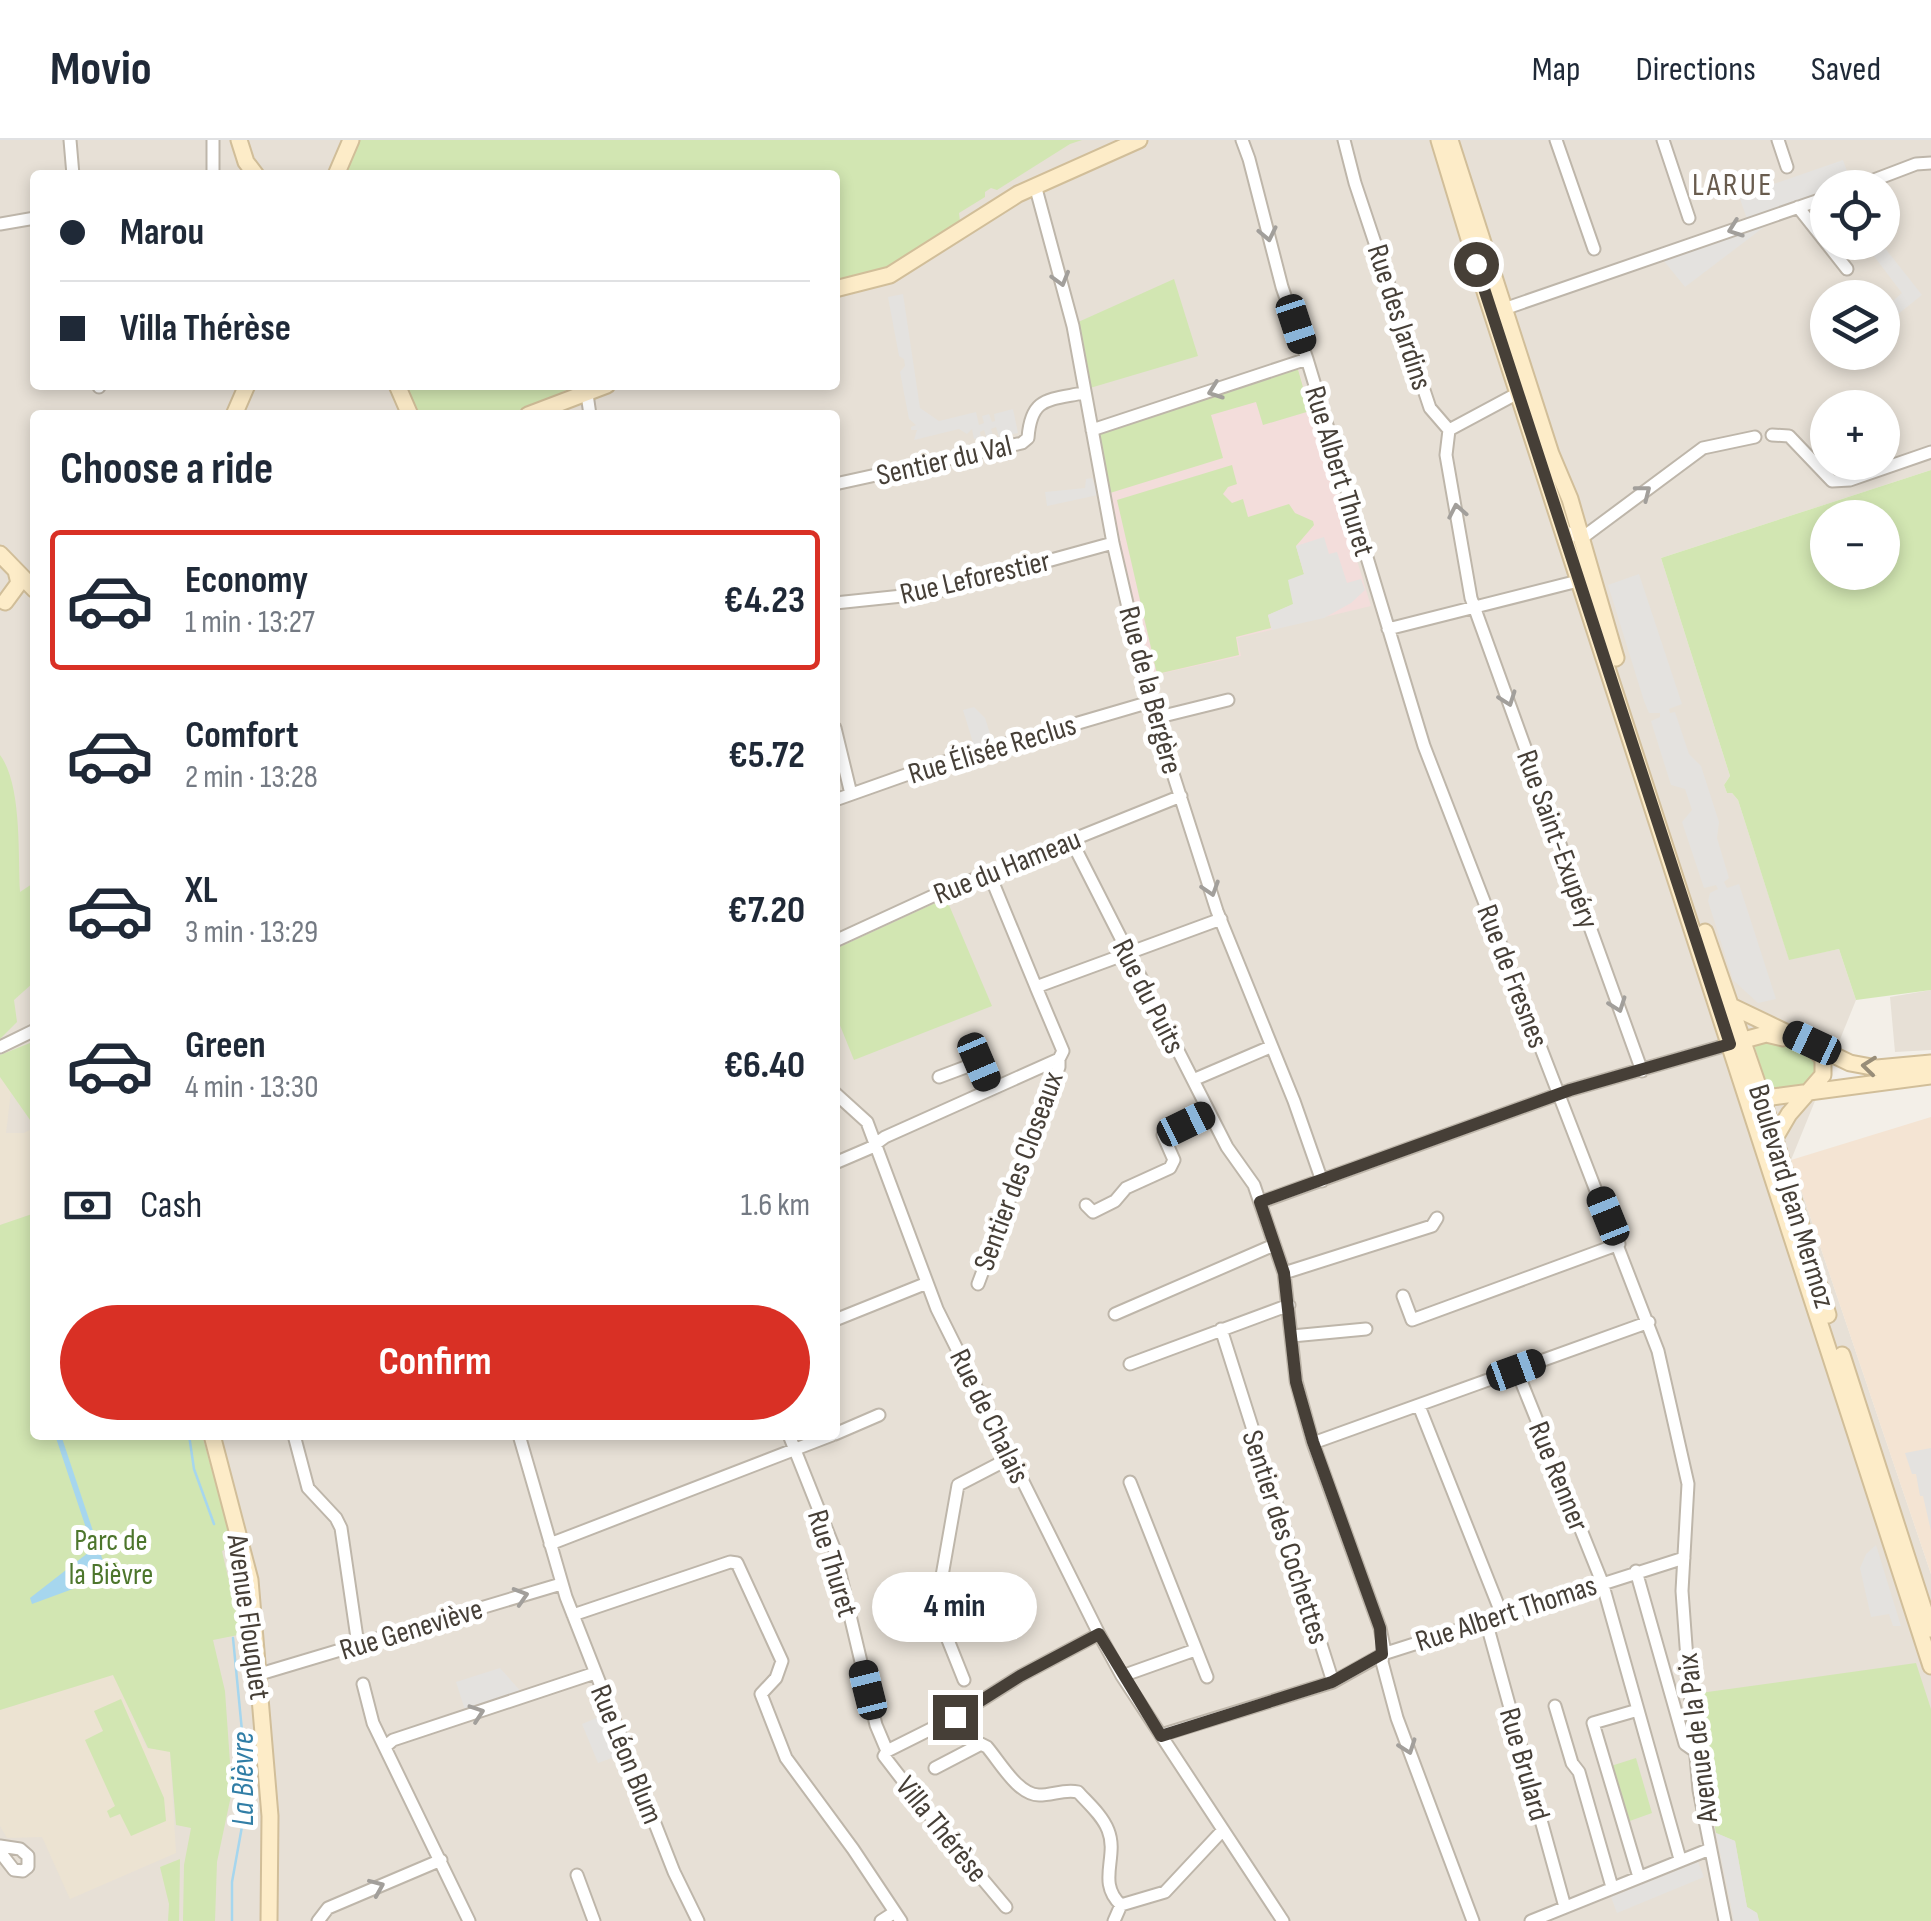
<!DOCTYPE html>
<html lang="en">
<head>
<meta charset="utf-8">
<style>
  body { margin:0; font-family:"Sofia Sans Condensed",sans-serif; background:#f2f2f3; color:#1f2937; height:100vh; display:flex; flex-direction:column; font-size:38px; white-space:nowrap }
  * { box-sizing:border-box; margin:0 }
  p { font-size:32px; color:#747a83 }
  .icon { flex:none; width:55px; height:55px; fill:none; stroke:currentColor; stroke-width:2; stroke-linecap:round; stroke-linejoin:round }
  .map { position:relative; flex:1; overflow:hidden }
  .sheet { position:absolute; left:30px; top:270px; width:810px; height:1030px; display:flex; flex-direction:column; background:#fff; border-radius:10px; box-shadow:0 5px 15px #0003 }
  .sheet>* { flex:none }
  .hud { position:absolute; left:30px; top:30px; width:810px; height:220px; border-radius:10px; box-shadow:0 5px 15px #0003; display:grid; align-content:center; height:220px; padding:0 30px; background:#fff }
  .controls { position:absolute; left:1810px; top:30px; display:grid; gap:20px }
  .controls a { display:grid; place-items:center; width:90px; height:90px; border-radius:50%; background:#fff; box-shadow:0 5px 15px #0003; font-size:50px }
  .end { position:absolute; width:45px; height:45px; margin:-22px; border:12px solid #463f37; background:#fff; box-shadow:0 0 0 5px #fff }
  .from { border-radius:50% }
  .bubble { position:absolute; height:70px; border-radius:35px; background:#fff; box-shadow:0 5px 15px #0003; font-size:32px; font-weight:700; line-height:70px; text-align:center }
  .car { position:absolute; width:30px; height:60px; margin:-30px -15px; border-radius:12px; box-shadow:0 0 8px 2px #0007; background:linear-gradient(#222 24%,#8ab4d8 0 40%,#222 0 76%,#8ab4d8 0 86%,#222 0) }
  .hud b { display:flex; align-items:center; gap:35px; height:95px; font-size:38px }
  .hud b+b { border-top:2px solid #e0e1e3 }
  .hud i { width:25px; height:25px; background:#1f2937 }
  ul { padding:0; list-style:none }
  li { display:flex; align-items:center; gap:30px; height:140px; margin:0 20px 15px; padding:0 10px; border:5px solid transparent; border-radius:10px }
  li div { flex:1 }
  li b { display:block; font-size:38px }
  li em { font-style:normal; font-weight:700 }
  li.current { border-color:#d93025 }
  li>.icon { width:90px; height:90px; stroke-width:1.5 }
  h2 { padding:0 30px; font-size:45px; line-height:120px }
  .pay { display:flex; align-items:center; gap:25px; height:110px; padding:0 30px; font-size:38px }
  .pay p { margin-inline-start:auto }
  .primary-button { display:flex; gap:20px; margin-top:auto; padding:20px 30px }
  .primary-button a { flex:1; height:115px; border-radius:60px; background:#d93025; color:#fff; font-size:40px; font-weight:700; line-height:115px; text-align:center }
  header { display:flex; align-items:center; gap:60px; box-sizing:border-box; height:140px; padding:0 50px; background:#fff; border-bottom:2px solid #e0e1e3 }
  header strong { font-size:48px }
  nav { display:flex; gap:55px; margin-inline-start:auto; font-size:35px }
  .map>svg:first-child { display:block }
  .residential { fill:#e7e0d6; fill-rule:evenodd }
  .commercial { fill:#f4e4d3 }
  .education { fill:#ece3d2 }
  .medical { fill:#f3dddb }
  .green { fill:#d2e6b2; fill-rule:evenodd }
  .parking { fill:#e4e2df }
  .water { fill:#a6d6ee }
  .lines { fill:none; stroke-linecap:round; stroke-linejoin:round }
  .stream { stroke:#a6d6ee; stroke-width:2.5 }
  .street-casing { stroke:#beb6aa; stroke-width:15 }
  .secondary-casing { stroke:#d1be99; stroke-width:19 }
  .street { stroke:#fff; stroke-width:11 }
  .secondary { stroke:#fdecc8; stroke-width:15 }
  .oneway { stroke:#a29f9b }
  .oneway2 { stroke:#988d78 }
  .route { stroke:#463f37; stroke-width:12 }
  .labels { text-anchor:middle; stroke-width:10; stroke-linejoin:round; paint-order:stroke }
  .street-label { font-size:30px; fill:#463f37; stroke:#fff }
  .park-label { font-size:30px; fill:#4d762c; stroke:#fff }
  .neighbourhood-label { font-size:32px; letter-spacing:2.5px; fill:#695c4e; stroke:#fff }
  .water-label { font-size:32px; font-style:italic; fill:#317ea6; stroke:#fff }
</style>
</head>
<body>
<header>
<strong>Movio</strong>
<nav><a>Map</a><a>Directions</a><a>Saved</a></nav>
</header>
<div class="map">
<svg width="1931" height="1781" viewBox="0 0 1931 1781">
  <rect width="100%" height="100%" fill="#f3efe8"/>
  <!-- residential -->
  <path class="residential" d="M0,0h1931v330l-270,88 69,218 -6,9 3,8h5l6,7 51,159 50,-10 17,51 -65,160 140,414v347h-1931zM35,35h800v210h-800zM1828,48h54v54h-54zM1828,158h54v54h-54zM1828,268h54v54h-54zM35,275h800v1020h-800z
    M1931,850v60l-36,2 -5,-55z"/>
  <!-- commercial -->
  <path class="commercial" d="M1931,977v457l-140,-414z"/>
  <!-- education -->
  <path class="education" d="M0,937l11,14 -5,42h18l11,-6v86l-35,12z
    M113,1534l34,74 23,3 6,102 -106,46 -28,-62 -35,1 -7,-12v-116z"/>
  <!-- medical -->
  <path class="medical" d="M1297,225l74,241 -134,32 4,18 -91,20 -28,-119 -24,-121z"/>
  <!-- green -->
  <path class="green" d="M360,0h722l-12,4 -73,46 -6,-2 -6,4v5l-26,16 1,8 -71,47 -54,14v-107h-490z
    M1174,139l24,77 -108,32 -14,-65z
    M1297,226l13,45 -47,14 -7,-23 -45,13 12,43 -113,35 -11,-57 2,-3z
    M406,245h173l-17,7 1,3 -58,20h-88z
    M1232,325l5,19 -9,3 -5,7 9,9 11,-4 5,18 41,-13 6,9 18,8 1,4 -18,21 8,28 -10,30 -26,11 3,13 -35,9 3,18 -82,19 -40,-174z
    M1931,330v520l-75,10 -17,-51 -50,11 -51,-160 -6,-7h-5l-3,-8 6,-9 -69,-218zM1828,378h54v54h-54z
    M0,615c22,29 18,100 20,137l15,-10 -2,101 -19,17 3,22 -17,17z
    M946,758l46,108 -138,54 -19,-47v-64z
    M1769,898l43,16 7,6v12l-18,17 -33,2 -14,-47z
    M30,903l5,1v83l-35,-50v-22z
    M35,1073v222h167l31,111 -11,5 17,74 -1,10 -25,5 12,51 7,100 -15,71 -2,59h-32l1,-56 7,-37 -15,-3 -6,-73 -22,-4 -35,-73 -113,35v-485z
    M1916,1523l15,46v212h-172l-2,-8 -10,-6 -12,-66 -19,-8 -9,-51 -7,-89z
    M121,1559l43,99 2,23 -35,15 -11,-22 -10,4 -3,-7 8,-5 -30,-66 18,-9 -9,-20z
    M1636,1618l16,55 -25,9 -16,-56z
    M180,1719l-1,62h-11l1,-17 -9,-37z"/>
  <!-- parking -->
  <path class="parking" d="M1843,20l8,22 -23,6 -1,3 -80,28 -8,-23z
    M1768,84l-83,63 -21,-26z
    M1864,103h17l41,52 -29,23 -8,-10 17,-15z
    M903,154l17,114 19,13 37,-9 3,13 5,-2 -2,-7 7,-2 3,8 3,-1 -1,-7 19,-5 5,24 -19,4 -3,-10 -5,2 3,9 -7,1 -3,-9 -4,2 1,6 -7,1 -2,-10 -5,5 -8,-5 -45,11 3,-10h-6v-3l5,-2 -7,-6 -9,-47 5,-6 -1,-7 -5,-3 -11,-59z
    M1092,338l6,17 -51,11 -2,-14 40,-4 1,-9z
    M1324,397l5,17 8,-2 10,31 14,-4 4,11 -14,13 -27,15 -52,12 -4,-15 25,-11 -5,-24 16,-6 -8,-28z
    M1639,434l43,130 -13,5 1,4 5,-1 14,42 12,12 18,56 -2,16 12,40 -5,4 3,6 12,-4 37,115 -18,4 -25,-23 -25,-79 2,-8 8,-4 -2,-4 -12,3 -22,-66 10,-12 -7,-21 -14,-4 -20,-64 9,-4v-4h-11l-5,-12 -36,-116z
    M974,567l11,11 7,22 -18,6 -11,-36z
    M1931,1308v83l-8,-35h-3l-4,-22h-4l-7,-21z
    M1876,1405l25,81h-8l-4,-12 -18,3 -11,-49 6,-14z
    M500,1528l23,26 -57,19 -10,-31z
    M606,1574l16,40 -24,9 -16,-39z
    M1716,1693l19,8 12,66 10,6 2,8h-25z
    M1698,1722l6,15 -87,36 -6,-16z"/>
  <!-- water -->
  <path class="water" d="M55,1295h6l47,141 -76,28 -2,-6 63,-49z"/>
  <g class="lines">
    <!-- stream -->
    <path class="stream" d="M189,1295l5,34 20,55
      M232,1781v-39l16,-89 -15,-155"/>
    <!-- street casing -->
    <g class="street-casing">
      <path id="street" d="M70,0l3,35
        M1242,0l7,19 33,128 25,72 117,387 234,605 30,133 -6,107 4,55 13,144 26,131
        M1344,0l11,43 75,225 19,22 -3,25 25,143 171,473
        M1556,0l38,109
        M1663,0l26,78
        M1778,0l9,27
        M213,35v-35
        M1035,45l38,141 40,217 37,159 67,209 77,190 28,80
        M1853,48l63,-24 15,-1
        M1798,67l49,62
        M0,84l35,-6
        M1501,170l327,-113
        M99,245v2
        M587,254l3,21
        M1092,290l215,-71
        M1449,290l69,-37
        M1772,295l17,1 43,45 18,-1 81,-28
        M835,344l187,-41 6,-5c3,-41 20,-38 55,-45
        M1563,391l19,7 121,-90 52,-11
        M835,463l96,-10 182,-50
        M1388,489l194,-49
        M1155,578l73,-18
        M835,588l16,66
        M835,660l96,-34 219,-64
        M1071,700l156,307 27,38 30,88 12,108 17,62 67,185 4,19 -2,15 15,56 76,203
        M989,733l47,114
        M835,801l100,-46 246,-99
        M0,907l35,-17
        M939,937l40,-15 11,27
        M1193,940l77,-33
        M835,953l32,29 70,187 162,325 23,42 161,245
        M835,1023l35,-15 15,-11 174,-78 4,-8 -27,-64 185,-68
        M1261,1062l309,-112 160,-46
        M1086,1065l7,7 22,-11 11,-13 44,-20 4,-8 -11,-25 46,-22
        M1284,1133l148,-47 5,-8
        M978,1144l81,-217v-8
        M1403,1156l9,24 207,-76
        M1115,1174l159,-69
        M835,1180l92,-37
        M1221,1189l112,353
        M1292,1196l74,-7
        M1130,1224l159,-59
        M1517,1231l85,211 78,277
        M1419,1266l83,209
        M835,1294l44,-19
        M294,1295l14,53 28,30 5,10 17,117
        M519,1295l47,162 108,275 24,49
        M789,1295l45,113 42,177 11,26
        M1313,1303l336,-121
        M1130,1342l77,195
        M550,1404l282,-109
        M1636,1431l49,173 10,7
        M573,1475l157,-53 7,1 45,98 -6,17 -15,16 25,64 67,91 48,72
        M1486,1481l79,286
        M260,1534l301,-90
        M1122,1536l73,-26
        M964,1540l-28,-70 22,-125 52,-27
        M363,1544l10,39 96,198
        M1555,1566l17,57 7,9 33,115
        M1638,1570l-45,13 46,154
        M1161,1595l172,-53 50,-28 301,-96
        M386,1606l7,-6 202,-67
        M935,1628l46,-24 6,3c13,15 31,48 52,48 14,0 25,-6 39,-3 10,11 24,23 30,38 11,27 -12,52 13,75
        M0,1706l20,3 8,7v11l-5,4 -9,-1 -14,-18
        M577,1735l17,46
        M1006,1767l-68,-81 -54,-70 3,-5 68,-34 65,-41 79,-42
        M318,1781l10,-13 113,-48
        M881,1781l14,-9
        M1114,1781l7,-16 44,-13 57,-61
        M1531,1781l179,-72"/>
    </g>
    <!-- secondary casing -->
    <g class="secondary-casing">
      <path id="secondary" d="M239,0l7,22 10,13
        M1439,0l47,155 445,1371
        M1450,0l101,314 19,45 46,159
        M336,35l15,-35
        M835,149l55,-14 128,-81 121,-54
        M397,245l13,30
        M234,275l13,-30
        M528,275l79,-30
        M0,414l35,36
        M5,462l14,-19 -3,-12
        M1705,792l58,168 65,215
        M1729,865l121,58 27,5 54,-5
        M1733,903l33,-9 17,4
        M1757,959l174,-23
        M1775,998l14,-24 34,-39v-17l-9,-8
        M1842,1215l88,274
        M212,1295l38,145 20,236 -1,105"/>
    </g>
    <!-- street -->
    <use href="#street" class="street"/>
    <!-- secondary -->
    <use href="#secondary" class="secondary"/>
  </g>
  <!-- one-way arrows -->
  <defs><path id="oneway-chevron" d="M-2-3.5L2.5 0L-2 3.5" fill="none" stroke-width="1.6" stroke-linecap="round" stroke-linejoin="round" transform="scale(2.5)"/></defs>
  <g class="oneway">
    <use href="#oneway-chevron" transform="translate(1735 89) rotate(160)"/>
    <use href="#oneway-chevron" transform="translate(1268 94) rotate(78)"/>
    <use href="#oneway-chevron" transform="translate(1061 139) rotate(74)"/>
    <use href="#oneway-chevron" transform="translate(1215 251) rotate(160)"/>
    <use href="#oneway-chevron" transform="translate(1644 352) rotate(-38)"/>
    <use href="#oneway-chevron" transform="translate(1457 371) rotate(-101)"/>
    <use href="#oneway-chevron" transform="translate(1508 559) rotate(70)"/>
    <use href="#oneway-chevron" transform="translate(1211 749) rotate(72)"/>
    <use href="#oneway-chevron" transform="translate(1618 865) rotate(70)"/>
    <use href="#oneway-chevron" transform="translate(521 1456) rotate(-17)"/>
    <use href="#oneway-chevron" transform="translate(477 1573) rotate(-19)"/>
    <use href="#oneway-chevron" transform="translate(1408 1607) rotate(70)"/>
    <use href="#oneway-chevron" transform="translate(377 1747) rotate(-23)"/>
  </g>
  <use class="oneway2" href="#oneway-chevron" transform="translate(1869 926) rotate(-174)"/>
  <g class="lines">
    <!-- route -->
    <path class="route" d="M955,1577l65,-41 79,-42 62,102 171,-54 50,-28 -2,-26 -67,-186 -17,-60 -12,-109 -24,-71 310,-112 160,-46 -254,-780"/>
  </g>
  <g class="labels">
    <!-- street labels -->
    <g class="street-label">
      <text transform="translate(1400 177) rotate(72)" y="10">Rue des Jardins</text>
      <text transform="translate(944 320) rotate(-13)" y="10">Sentier du Val</text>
      <text transform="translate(1340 331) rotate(73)" y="10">Rue Albert Thuret</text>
      <text transform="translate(975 437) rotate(-13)" y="10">Rue Leforestier</text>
      <text transform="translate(1151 550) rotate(75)" y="10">Rue de la Bergère</text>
      <text transform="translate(992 609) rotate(-17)" y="10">Rue Élisée Reclus</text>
      <text transform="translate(1558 699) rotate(70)" y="10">Rue Saint-Exupéry</text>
      <text transform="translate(1007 726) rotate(-22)" y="10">Rue du Hameau</text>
      <text transform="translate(1513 836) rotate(69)" y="10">Rue de Fresnes</text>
      <text transform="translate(1149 856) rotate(63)" y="10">Rue du Puits</text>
      <text transform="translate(1018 1031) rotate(-70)" y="10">Sentier des Closeaux</text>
      <text transform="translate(1792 1056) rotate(73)" y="10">Boulevard Jean Mermoz</text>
      <text transform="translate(990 1276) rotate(64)" y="10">Rue de Chalais</text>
      <text transform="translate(1559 1336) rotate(68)" y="10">Rue Renner</text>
      <text transform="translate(1286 1397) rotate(72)" y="10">Sentier des Cochettes</text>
      <text transform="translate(833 1423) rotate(73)" y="10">Rue Thuret</text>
      <text transform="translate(1506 1473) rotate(-18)" y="10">Rue Albert Thomas</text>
      <text transform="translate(249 1477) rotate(82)" y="10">Avenue Flouquet</text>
      <text transform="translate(411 1489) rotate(-17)" y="10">Rue Geneviève</text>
      <text transform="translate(1697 1598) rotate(-97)" y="10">Avenue de la Paix</text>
      <text transform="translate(627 1614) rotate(68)" y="10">Rue Léon Blum</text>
      <text transform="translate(1525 1624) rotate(74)" y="10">Rue Brulard</text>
      <text transform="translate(942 1689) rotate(51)" y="10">Villa Thérèse</text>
    </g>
    <!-- park labels -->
    <g class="park-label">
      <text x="111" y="1410">Parc de<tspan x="111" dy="34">la Bièvre</tspan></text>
    </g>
    <!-- neighbourhood labels -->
    <g class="neighbourhood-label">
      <text x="1733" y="55">LARUE</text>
    </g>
    <!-- water labels -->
    <g class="water-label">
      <text transform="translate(242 1639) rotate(-90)" y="11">La Bièvre</text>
    </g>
  </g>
</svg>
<div class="controls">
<a><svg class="icon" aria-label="locate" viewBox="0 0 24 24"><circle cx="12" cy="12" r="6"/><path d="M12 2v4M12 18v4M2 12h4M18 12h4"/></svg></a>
<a><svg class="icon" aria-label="layers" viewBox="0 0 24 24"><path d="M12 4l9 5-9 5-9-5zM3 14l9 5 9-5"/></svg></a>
<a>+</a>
<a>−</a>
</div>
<i class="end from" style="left:1476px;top:124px"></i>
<i class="end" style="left:955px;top:1577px"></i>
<div class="bubble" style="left:872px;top:1432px;width:165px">4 min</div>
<i class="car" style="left:1296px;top:184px;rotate:162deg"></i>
<i class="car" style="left:1812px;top:903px;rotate:295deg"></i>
<i class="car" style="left:979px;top:922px;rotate:157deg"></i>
<i class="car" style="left:1186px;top:984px;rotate:64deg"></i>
<i class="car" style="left:1608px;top:1076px;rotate:338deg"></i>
<i class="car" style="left:1516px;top:1230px;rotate:70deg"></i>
<i class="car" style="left:868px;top:1550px;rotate:346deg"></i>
<div class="hud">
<b><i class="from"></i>Marou</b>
<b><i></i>Villa Thérèse</b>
</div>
<section class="sheet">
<h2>Choose a ride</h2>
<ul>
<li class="current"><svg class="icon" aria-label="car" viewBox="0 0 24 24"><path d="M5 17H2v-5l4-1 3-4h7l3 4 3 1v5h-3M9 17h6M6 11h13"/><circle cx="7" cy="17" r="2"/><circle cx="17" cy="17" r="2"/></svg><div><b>Economy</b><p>1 min · 13:27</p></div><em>€4.23</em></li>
<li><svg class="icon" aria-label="car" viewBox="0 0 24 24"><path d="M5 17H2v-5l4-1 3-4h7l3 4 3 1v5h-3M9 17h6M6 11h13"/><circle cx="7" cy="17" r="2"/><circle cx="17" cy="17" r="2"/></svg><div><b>Comfort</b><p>2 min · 13:28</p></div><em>€5.72</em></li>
<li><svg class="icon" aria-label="car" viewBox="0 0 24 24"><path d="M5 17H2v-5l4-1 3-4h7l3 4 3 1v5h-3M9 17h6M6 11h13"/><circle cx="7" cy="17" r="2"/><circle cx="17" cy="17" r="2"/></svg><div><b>XL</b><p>3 min · 13:29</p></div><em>€7.20</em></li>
<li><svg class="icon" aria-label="car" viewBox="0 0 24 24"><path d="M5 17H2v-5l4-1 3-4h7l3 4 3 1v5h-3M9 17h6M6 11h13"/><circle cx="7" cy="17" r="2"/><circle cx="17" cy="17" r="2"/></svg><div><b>Green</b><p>4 min · 13:30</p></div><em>€6.40</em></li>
</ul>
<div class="pay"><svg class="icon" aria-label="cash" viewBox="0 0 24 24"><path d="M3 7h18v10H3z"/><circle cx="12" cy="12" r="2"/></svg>Cash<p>1.6 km</p></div>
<div class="primary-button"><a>Confirm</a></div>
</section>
</div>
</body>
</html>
